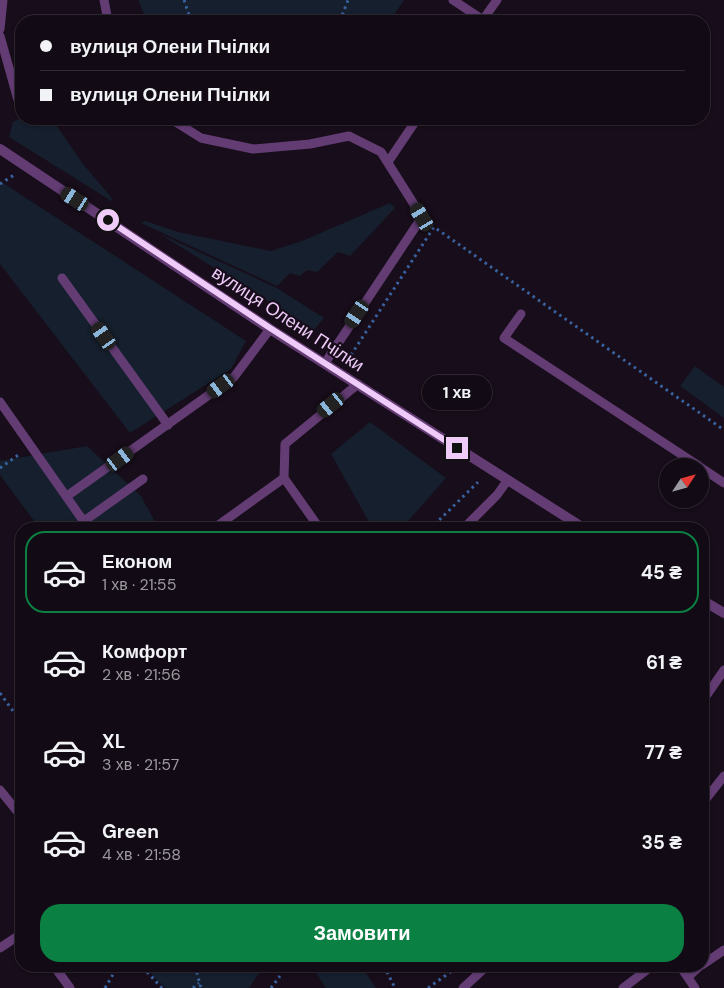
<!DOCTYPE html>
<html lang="uk">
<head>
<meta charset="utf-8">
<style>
  body { margin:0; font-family:"DM Sans",sans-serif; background:#1b131d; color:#f1f3f6; height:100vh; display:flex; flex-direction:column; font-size:19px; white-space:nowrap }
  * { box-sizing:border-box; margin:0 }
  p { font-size:16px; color:#9c9aa0 }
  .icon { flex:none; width:28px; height:28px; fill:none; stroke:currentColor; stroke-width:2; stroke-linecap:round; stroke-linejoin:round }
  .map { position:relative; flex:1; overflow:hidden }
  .side { position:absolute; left:15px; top:522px; width:694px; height:450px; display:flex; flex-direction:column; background:#120a14; border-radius:20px; box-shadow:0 1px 4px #0004,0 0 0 1px #312b34 }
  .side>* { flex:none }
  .hud { position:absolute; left:15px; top:15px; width:695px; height:110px; border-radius:20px; box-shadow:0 1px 4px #0004,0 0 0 1px #312b34; display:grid; align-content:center; height:110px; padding:0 25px; background:#120a14 }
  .needle { width:32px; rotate:54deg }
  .controls { position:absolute; left:659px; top:458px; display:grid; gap:10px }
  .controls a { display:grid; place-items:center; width:50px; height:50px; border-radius:50%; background:#120a14; box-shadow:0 1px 4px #0004,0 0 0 1px #312b34; font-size:25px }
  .end { position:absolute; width:22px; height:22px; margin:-11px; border:6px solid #efcbf9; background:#111; box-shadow:0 0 0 2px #111 }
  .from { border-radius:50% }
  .bubble { position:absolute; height:35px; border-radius:18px; background:#120a14; box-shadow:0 1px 4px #0004,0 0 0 1px #312b34; font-size:16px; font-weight:700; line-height:35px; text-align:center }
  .car { position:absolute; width:15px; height:30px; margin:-15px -8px; border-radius:6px; box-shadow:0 0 4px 1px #0007; background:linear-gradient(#222 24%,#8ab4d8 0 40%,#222 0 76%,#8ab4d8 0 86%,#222 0) }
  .hud b { display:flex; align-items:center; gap:18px; height:48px; font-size:19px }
  .hud b+b { border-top:1px solid #312b34 }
  .hud i { width:12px; height:12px; background:#f1f3f6 }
  ul { padding:9px 0 0; list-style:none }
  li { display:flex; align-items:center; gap:15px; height:82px; margin:0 10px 8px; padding:0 15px; border:2px solid transparent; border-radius:20px }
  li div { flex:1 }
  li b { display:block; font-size:19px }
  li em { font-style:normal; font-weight:700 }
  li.selected { border-color:#0b8043 }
  li>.icon { width:45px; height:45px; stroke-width:1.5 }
  .cta { display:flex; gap:10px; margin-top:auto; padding:10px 25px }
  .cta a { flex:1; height:58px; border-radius:20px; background:#0b8043; color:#fff; font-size:20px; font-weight:700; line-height:58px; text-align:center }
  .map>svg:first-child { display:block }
  .green { fill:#151f2d }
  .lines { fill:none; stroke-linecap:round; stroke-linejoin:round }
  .path { stroke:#3962a0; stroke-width:3; stroke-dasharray:2.5 4; stroke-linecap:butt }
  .lane { stroke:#633c74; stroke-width:9 }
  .street { stroke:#633c74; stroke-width:10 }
  .route { stroke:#efcbf9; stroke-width:6 }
  .labels { text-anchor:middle; stroke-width:4.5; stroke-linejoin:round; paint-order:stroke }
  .street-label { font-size:18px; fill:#efcbf9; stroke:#180d1a }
</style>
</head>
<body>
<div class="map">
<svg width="724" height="988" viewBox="0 0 724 988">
  <rect width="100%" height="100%" fill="#180d1a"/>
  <!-- green -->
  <path class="green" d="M138,0h266l-14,21h-243z
    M21,118l31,1 31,45 28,33 2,5 -104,-65 4,-15z
    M0,181l246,160 -15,28 -101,64 -130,-169z
    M390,203l5,5 -45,48 -12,-4 -21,20 -10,-2 -7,6 -10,-3 -13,13 -136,-63 4,-2 33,11 93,19 31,-10z
    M160,234l117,54 47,30 -10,12z
    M695,366l29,21v31l-44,-32z
    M370,422l76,56 -45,51h-28l-42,-75z
    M87,446l54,50 18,33h-119l-40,-54v-14z
    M151,966h113l-15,22h-83l-14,-12z
    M361,966l15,22h-50l-14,-21z"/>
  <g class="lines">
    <!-- path -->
    <path class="path" d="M184,0l7,21
      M340,21l8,-21
      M0,184l14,-9
      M351,355l83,-128 290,203
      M0,468l21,-15
      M430,529l48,-47
      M0,693l21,29
      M146,966v5l16,17
      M195,966l6,22
      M384,966l11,22
      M105,988l13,-22
      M193,988l6,-5
      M271,988l9,-12
      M428,988l31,-22"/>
    <!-- lane -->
    <path class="lane" d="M104,0l4,21
      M453,0l30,20
      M482,21l15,-21
      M0,29l3,-29
      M0,36l18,64
      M171,119l30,19 52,11 57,-5 39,-8 32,16 41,65 -97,146
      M388,162l29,-43
      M62,278l106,147
      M521,314l-17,24 195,128
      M0,402l89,127
      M700,467l24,16
      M284,478l36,51
      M67,496l167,-119 36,-48
      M84,521l59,-42
      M213,529l71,-51 1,-34 73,-60
      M463,529l34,-34 10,-14
      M702,702l22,-32
      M0,790l21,26
      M702,804l22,-28
      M0,948l21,-14
      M702,965l22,-15
      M54,966l16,22
      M680,966l15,22
      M286,967l1,-1
      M688,977l12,-11
      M463,988l24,-22
      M623,988l29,-22"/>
    <!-- street -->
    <path class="street" d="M0,149l270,180 315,200
      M702,600l22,13"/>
  </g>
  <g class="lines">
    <!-- route -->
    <path class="route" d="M108,220l162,108 187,120"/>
  </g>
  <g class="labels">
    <!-- street labels -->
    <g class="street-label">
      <text transform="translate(288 319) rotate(33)" y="6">вулиця Олени Пчілки</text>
    </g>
  </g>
</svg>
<div class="controls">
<a><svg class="needle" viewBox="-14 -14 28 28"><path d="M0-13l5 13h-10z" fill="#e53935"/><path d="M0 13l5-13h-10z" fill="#9c9aa0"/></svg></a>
</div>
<i class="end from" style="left:108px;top:220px"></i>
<i class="end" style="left:457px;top:448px"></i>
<div class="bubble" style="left:422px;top:375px;width:70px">1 хв</div>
<i class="car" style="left:75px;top:199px;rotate:303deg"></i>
<i class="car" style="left:422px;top:217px;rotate:329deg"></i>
<i class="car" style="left:357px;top:314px;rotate:214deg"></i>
<i class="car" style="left:104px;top:336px;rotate:325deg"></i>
<i class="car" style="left:221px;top:386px;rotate:234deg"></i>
<i class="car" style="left:331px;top:405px;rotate:231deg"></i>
<i class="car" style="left:120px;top:459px;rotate:54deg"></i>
<div class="hud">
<b><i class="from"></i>вулиця Олени Пчілки</b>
<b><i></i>вулиця Олени Пчілки</b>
</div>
<section class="side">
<ul>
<li class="selected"><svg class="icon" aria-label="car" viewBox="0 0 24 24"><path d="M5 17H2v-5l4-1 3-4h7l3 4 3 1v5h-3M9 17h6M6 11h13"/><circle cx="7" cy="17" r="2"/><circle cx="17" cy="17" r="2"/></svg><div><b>Економ</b><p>1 хв · 21:55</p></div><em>45 ₴</em></li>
<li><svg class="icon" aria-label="car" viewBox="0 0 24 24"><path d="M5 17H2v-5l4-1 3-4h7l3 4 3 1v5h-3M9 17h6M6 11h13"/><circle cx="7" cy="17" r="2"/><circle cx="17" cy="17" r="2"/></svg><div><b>Комфорт</b><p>2 хв · 21:56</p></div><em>61 ₴</em></li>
<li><svg class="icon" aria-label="car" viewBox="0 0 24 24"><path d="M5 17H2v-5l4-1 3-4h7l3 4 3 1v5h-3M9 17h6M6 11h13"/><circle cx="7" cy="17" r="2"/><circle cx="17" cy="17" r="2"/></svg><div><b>XL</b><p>3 хв · 21:57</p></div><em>77 ₴</em></li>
<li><svg class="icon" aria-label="car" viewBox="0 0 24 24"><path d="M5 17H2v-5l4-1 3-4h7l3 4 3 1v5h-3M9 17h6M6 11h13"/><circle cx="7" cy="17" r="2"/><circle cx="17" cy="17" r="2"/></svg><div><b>Green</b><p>4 хв · 21:58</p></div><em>35 ₴</em></li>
</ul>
<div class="cta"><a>Замовити</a></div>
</section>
</div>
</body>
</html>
